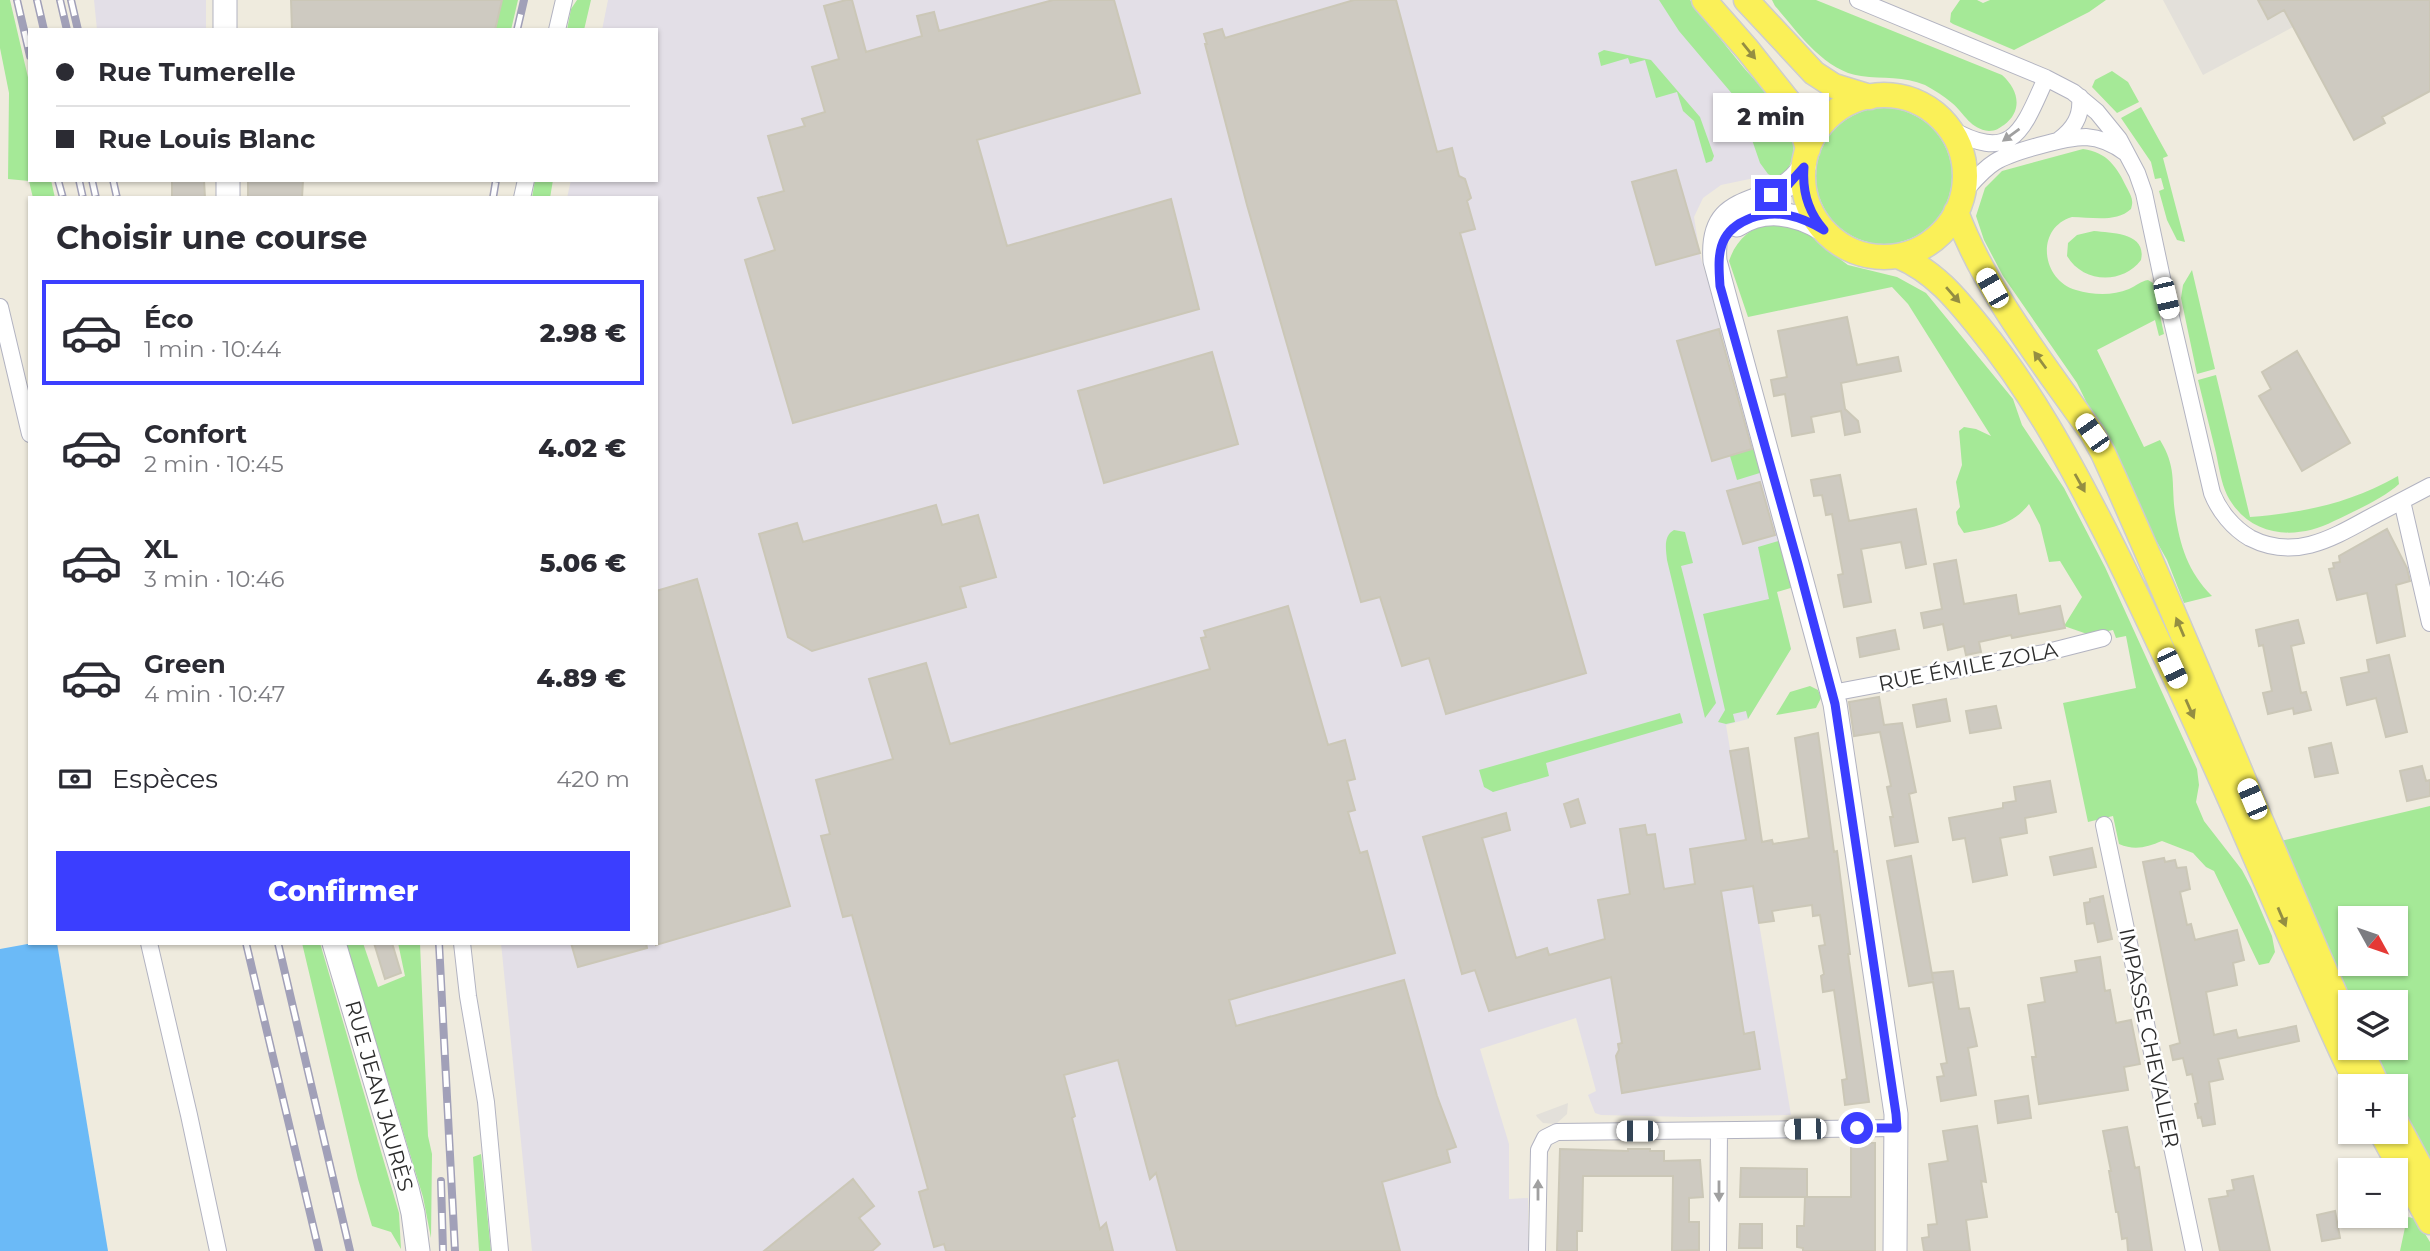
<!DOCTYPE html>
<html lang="fr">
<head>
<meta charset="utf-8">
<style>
  body { margin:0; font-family:Montserrat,sans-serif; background:#f7f7f7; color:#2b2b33; height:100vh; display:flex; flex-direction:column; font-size:26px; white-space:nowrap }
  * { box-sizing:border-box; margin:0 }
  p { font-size:23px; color:#7c7c81 }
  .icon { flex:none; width:38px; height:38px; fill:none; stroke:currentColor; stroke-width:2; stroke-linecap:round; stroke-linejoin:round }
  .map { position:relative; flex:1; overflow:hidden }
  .details { position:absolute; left:28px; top:196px; width:630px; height:749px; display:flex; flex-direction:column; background:#fff; border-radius:0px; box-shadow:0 2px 5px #0004 }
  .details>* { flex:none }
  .hud { position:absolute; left:28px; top:28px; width:630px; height:154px; border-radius:0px; box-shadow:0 2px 5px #0004; display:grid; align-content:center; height:154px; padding:0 28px; background:#fff }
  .needle { width:46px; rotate:130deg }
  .controls { position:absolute; left:2338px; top:906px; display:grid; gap:14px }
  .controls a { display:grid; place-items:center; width:70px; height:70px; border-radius:0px; background:#fff; box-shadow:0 2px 5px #0004; font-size:35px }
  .end { position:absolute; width:32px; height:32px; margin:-16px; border:9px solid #3b3eff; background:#fff; box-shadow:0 0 0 4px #fff }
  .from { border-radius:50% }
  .bubble { position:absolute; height:49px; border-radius:0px; background:#fff; box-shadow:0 2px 5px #0004; font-size:23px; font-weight:800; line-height:49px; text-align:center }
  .car { position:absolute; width:21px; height:42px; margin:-21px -10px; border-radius:9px; box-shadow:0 0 5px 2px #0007; background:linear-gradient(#fff 24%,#345 0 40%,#fff 0 76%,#345 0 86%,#fff 0) }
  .hud b { display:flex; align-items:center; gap:24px; height:66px; font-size:26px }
  .hud b+b { border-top:2px solid #e1e1e2 }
  .hud i { width:18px; height:18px; background:#2b2b33 }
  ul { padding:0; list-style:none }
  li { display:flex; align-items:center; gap:21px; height:105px; margin:0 14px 10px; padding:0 14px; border:4px solid transparent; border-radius:0px }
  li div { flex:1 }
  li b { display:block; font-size:26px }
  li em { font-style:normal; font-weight:800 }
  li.on { border-color:#3b3eff }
  li>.icon { width:63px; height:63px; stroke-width:1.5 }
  h2 { padding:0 28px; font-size:32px; line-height:84px }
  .pay { display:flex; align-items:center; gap:18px; height:77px; padding:0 28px; font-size:26px }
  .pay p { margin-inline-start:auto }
  .primary-button { display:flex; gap:14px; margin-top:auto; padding:14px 28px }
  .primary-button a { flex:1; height:80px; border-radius:0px; background:#3b3eff; color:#fff; font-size:28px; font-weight:800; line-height:80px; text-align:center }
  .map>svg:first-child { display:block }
  .industrial { fill:#e3dfe7 }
  .green { fill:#a5e997; fill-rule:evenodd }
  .plaza { fill:#e3e0da }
  .water { fill:#6bbaf7 }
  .building { fill:#cecac1; stroke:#cbc7b7; stroke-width:2 }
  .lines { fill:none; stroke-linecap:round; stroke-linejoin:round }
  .street-casing { stroke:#b2b3c1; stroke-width:18 }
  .secondary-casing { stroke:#b2b3c1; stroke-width:25 }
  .primary-casing { stroke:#cdcdcd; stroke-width:27 }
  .street { stroke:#fff; stroke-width:16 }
  .secondary { stroke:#fff; stroke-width:23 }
  .primary { stroke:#faf058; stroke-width:24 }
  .rail-casing { stroke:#a1a0b8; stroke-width:8 }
  .rail { stroke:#fff; stroke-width:5; stroke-dasharray:16; stroke-linecap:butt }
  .oneway { fill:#948e42 }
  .oneway2 { fill:#a0a0a0 }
  .route { stroke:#3b3eff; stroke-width:9 }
  .labels { text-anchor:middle; stroke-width:5; stroke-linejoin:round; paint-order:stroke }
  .street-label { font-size:21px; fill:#2d2d2d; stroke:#fff }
</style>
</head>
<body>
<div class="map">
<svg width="2430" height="1251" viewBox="0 0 2430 1251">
  <rect width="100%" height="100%" fill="#efebde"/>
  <!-- industrial -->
  <path class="industrial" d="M94,0h112v30h-109z
    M608,0h1061l88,98 21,75 -57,12 -18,13 -9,19 6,38 80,278 -3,59 14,57 -43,70 -22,6 65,390 -102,2 -88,-2 -6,-2 -7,-18 8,-4 -20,-73 -96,31 29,95v55l19,-1v53h-996l-31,-308h155v-745h-89l4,-18h85v-150h-54z"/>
  <!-- green -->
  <path class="green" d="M0,0h10l20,86v94h21l4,18h-22l-4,-17 -21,-2 1,-86 -9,-45z
    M502,0h16l-7,30h-16z
    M577,0h14l-7,30h-17l4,-21z
    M1659,0h31c18,23 35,45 54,68 20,24 55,49 49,85 -2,13 -5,18 -17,25l-8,-4 -8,-11 -19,-55 -7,-12 -55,-65z
    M1772,0h44l186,75c17,15 21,36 2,50 -5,3 -8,6 -15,6 -19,-2 -24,-17 -37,-28 -8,-7 -18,-13 -27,-18 -21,-9 -42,-6 -64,-9 -37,-5 -63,-44 -86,-70z
    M1960,0h17l6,3 7,-3h116l-17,12 -75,38 -61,-26 -3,-2 1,-9z
    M1604,50l47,10 49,57 14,39 -2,5 -6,2 -12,-42 -11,-10 -6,-19 -21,6 -11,-38 -15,4 -2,-6 -27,8 -3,-13z
    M2112,71l16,11 11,20 -22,11 -25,-26 3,-7z
    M2141,107l27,49 -5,2 22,84 -8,-2 -10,-20 -8,-29 5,-2 -3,-11 -6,1 -4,-17 -30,-44z
    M1816 176a68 68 0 1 1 136 0a68 68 0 1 1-136 0Z
    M2083,149c24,3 34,18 44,39 4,8 7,12 4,21 -15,14 -40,8 -59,8 -37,11 -31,63 4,73 17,5 36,6 53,-1 7,-3 12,-8 19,-9l5,3 11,51 -5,2 -4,-16 -58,30 47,97 16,-7c17,28 11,42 15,73 5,33 13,59 37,83l-28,7 -17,-43 -23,-41 -67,-136 -74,-107 -19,-36 -8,-24 9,-28 17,-17z
    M535,180h18l-3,18h-18z
    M1771,222l34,7 17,17 26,19 49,12 29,16 87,106 9,26 42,63 41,79 92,202 2,16 -3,17 8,19 38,49 9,17 21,49 3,16 -6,11 -10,2 -45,-94 -8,-4 -13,-14 -31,-12c-15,6 -27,10 -43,3l-6,-28 -25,6 -25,-119 73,-15 -10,-52 -10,2 -3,-8 -23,5 -26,-9 18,-29 -22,-36 -11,1 -9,-37 -11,-21c-17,22 -39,24 -65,29l-6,-9 -2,-12 4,-5 -4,-25 6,-17 -3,-34 5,-4 12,2 15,7 -83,-132 -16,-17 -144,30 -19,-56c7,-21 21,-33 42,-39z
    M2094,231c19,2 53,2 47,29 -19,25 -58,23 -74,-4l1,-13 9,-8z
    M2192,270l23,99 -18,5 -16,-76 2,-13z
    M2216,375l34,142c56,-5 98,-13 148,-41l1,8c-15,14 -46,28 -65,37 -39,20 -85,16 -107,-26 -6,-13 -8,-28 -11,-42 -6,-24 -12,-49 -18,-73z
    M1756,448l7,24 -26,8 -7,-24z
    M1674,530l11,2 8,31 -12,3 35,137 -11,15 -38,-158c-1,-11 -4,-24 7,-30z
    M1782,540l12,47 -17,5 14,57 -43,70 -2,-8 -13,3 2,8 -9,2 -8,-2 7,-12 -22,-96 66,-15 -11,-52z
    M1810,686l8,4 3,8 -5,10 -40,7 14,-23z
    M1680,713l3,10 -137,40 3,13 -56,16 -9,-5 -5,-17z
    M2430,806v358l-34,-64v-13h-7l-18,-39h25v-45h-46l-69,-162zM2350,919h46v45h-46z
    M302,943h18l79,270 2,36 -10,-17 -19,-6 -14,-47z
    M346,943h17l15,44 27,-11 -7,-33h22l8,193 4,18 -1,84 -8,-41z
    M481,1154l10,97h-12l-6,-94z
    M2409,1217l7,2 14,23v9h-30l7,-33z"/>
  <!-- plaza -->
  <path class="plaza" d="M2163,0h95l10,18 28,-14 -3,23 -90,48z
    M1568,1103l-1,11 -11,10 -13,-1 -6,-6 -1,-2z"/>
  <!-- water -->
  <path class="water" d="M33,943h24l51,308h-108v-302z"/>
  <!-- building -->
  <path class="building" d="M291,0h211l-7,30h-203z
    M846,0h6l14,52 56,-16 -5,-20 17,-4 5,19 114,-31h61l26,93 -163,47 30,106 164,-47 28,110 -406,114 -48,-163 30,-10 -17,-52 26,-7 -16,-55 37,-10 -3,-7 23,-7 -13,-45 27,-8 -15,-53z
    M1354,0h42l41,152 15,-4 7,28 6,3 6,19 -4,3 8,28 -15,4 126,440 -140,41 -17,-56 -27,8 -22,-69 -19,5 -114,-397 -42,-161h2l-3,-10 18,-5 3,9z
    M2258,0h172v91l-48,26 3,6 -31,17 -70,-130 -16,9z
    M1676,170l24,83 -44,12 -24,-83z
    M172,180h32l1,18h-33z
    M248,180h55l-1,18h-54z
    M1847,317l10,48 41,-8 3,14 -60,12 4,26 13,12 2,11 -15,3 -4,-24 -30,6 3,15 -22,4 -7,-42 -11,2 -3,-16 16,-3 -9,-46z
    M1719,329l33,120 -40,12 -35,-120z
    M2297,351l53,92 -48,28 -43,-75 12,-7 -9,-17z
    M1212,352l26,92 -134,39 -26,-92z
    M1840,475l9,46 67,-12 10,55 -20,4 -5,-26 -40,7 10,53 -27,5 -6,-32 5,-1 -11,-60 -6,1 -4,-20 -8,1 -3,-16z
    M1760,482l15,53 -32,9 -16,-53z
    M936,505l6,20 36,-10 18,62 -36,10 6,20 -154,44 -24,-14 -29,-103 38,-11 6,19z
    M2387,529l20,39 3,13 -14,4 9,51 -28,7 -10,-50 -30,7 -8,-31 5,-1 -1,-5 7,-1 -1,-6z
    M1956,560l8,44 52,-9 3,19 41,-8 5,22 -53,10 -1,-3 -32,7 2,10 -15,3 -2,-9 -16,4 -5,-26 -19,4 -3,-15 21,-4 -8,-45z
    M697,579l93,327 -134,39v-354z
    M1288,606l40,139 17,-5 10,39 -8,2 8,29 -7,2 12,41 7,-2 28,102 -166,47 7,26 168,-46 33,116 19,51 -9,3 3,12 -68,20 18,69h-223l-21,-78 -6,6 -32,-119 -54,15 11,41 -3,2 28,111 6,-6 7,28h-167l-2,-7 -10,3 -15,-55 9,-3 -76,-274 -9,2 -22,-81 9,-2 -14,-54 77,-21 -24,-80 57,-16 24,81 260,-75 -9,-31 5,-1 -2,-6z
    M2298,620l6,23 -13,3 10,47 5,-1 5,18 -17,4 -1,-6 -25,6 -5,-21 9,-2 -9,-46 -4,1 -3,-16z
    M1895,630l4,19 -39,8 -3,-19z
    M2389,655l18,77 -21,5 -10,-39 -29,7 -6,-27 28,-6 -2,-12z
    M1879,697l5,28 18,-2 14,69 -7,2 9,48 -23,4 -5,-29h3l-6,-30 4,-1 -11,-54 -26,4 -5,-34z
    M1946,699l4,22 -33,6 -4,-22z
    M1996,706l5,22 -31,5 -4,-22z
    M1818,733l16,119 3,-1 13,103h-2l21,148 -24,3 -3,-25 5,-1 -13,-89 -11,2 -2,-16 3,-2 -5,-28 6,-1 -5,-30 -7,1 -1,-11 -40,6 2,10 -15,2 -6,-37 -32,5 23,143 10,-2 6,37 -138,24 -6,-37 3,-6 -1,-6 4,-1 -11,-66 -122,34 -14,-41 -13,4 -39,-137 83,-24 4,17 -28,8 34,120 31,-10 2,7 56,-16 -7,-39 32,-6 -10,-65 25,-4 2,10 8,-1 9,55 31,-5 -5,-35 56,-9 -16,-89 18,-3 14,94 10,-2 1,4 36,-6 -14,-100z
    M2331,743l7,30 -23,4 -6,-29z
    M2422,766l4,15 4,-1v16l-23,5 -7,-30z
    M2050,781l6,31 -31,6 2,15 -27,5 7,37 -34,7 -8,-44 -12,2 -4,-22 54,-10v-5l13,-2 -2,-14z
    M1578,799l7,24 -14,4 -7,-23z
    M2092,848l4,19 -42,8 -4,-18z
    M1911,856l22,124 -1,-7 21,-2 6,38 10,-1 8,38 -9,2 8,47 -35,6 -4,-24 7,-1 -3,-12 6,-1 -14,-81 -24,4 -22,-125z
    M2164,858l1,4 10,-2 2,8 9,-1 4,22 -10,3 7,33 4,-1 4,16 42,-10 7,30 -11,3 4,22 -31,7 8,43 22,-5 2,8 58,-12 3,15 -81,18 5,20 -14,3 6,42 -12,2 -2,-9 -3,1 -3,-14 3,-1 -6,-29 -5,1 -4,-17 -10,2 -3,-14 10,-3 -37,-181z
    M2103,896l9,43 -14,3 -4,-19 -7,1 -3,-21 6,-1v-3z
    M374,943h18l9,30 -16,6z
    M571,943h75l1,5 -69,19z
    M2100,957l5,34 5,-1 6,33 15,-3 9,44 -16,3 4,23 -89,14 -7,-47h4l-8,-52 17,-3 -4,-24 36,-6 -2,-11z
    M2028,1096l3,22 -33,5 -3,-22z
    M1977,1126l9,56 -5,-1 6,36 -21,3 4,31h-46l-2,-13 7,-1 -1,-12 9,-1 -8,-60 19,-3 -5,-30z
    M2127,1127l8,41 4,-1 13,84h-24l-1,-13 -5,1 -4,-27h-2l-7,-41h2l-8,-40z
    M1851,1143h24v108h-72v-3l-6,-1v-21h7l1,-29h-65l1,-29 66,1v28h44z
    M1560,1149l68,2v-2h22v2h14v10l36,-1 3,37 -14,1v24h10v28l-27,1 1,-75h-90l-1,55h-5v20h-20z
    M2253,1176l17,75h-50l-11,-52 19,-3 -1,-5 7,-1 -2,-10z
    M853,1179l21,27 -15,12 21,26 -8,7h-108z
    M2335,1211l5,27 -18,3 -5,-26z
    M1740,1224h22v24h-23z"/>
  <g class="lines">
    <!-- street casing -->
    <g class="street-casing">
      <path id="street" d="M1858,0l188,78 27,14 24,20 22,27 18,34 7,20 18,85 50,215c7,18 21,35 38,45 43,22 79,2 117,-19 21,-11 42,-22 63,-33
        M557,30l7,-30
        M1949,128c63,36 73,4 97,-50
        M2059,140c15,-11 23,-24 21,-43
        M1963,193c10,-11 19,-23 32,-31 16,-10 71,-25 91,-25 15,1 28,7 40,16
        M522,198l4,-18
        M0,307l30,127
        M2402,501l28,122
        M1832,693l212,-40 59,-15
        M2104,825l90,426
        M149,943l40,172 29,136
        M462,943l6,53 18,106 14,149
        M1537,1251l2,-101 6,-12 12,-6 340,-4
        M1718,1251l1,-120"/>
    </g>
    <!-- secondary casing -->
    <g class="secondary-casing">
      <path id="secondary" d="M225,0v30
        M1804,167c-31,48 -95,19 -89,94l120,443 61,410 -1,137
        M228,180v18
        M1737,225c29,-19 59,-12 87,5
        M334,943l73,245 6,25 5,38"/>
    </g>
    <!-- primary casing -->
    <g class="primary-casing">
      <path id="primary" d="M1704,0l43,49 42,53 10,17 9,30
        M1746,0l68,73 20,13 36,11
        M1803 176a81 81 0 1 1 162 0a81 81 0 1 1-162 0Z
        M1956,212c31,82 86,149 136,221l11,20c87,190 162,384 247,575
        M1898,256c36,15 58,42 82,72 50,61 88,131 124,201 48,95 91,191 134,288 39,90 78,181 120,270
        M2360,1048l18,39
        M2396,1122l34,63
        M2381,1132l49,90"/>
    </g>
    <!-- street -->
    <use href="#street" class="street"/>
    <!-- secondary -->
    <use href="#secondary" class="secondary"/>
    <!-- primary -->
    <use href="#primary" class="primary"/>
    <!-- rail casing -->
    <g class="rail-casing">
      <path id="rail" d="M17,0l13,56
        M37,0l7,30
        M60,0l7,30
        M71,0l7,30
        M517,30l7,-30
        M58,180l5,18
        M79,180l4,18
        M92,180l4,18
        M113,180l4,18
        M493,198l3,-18
        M246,943l73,308
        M278,943l72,308
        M439,943l16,308
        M441,1181l2,70"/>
    </g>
    <!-- rail -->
    <use href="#rail" class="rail"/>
  </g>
  <!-- one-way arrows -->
  <defs><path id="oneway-solid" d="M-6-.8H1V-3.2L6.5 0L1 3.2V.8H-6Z" transform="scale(1.75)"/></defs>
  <g class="oneway">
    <use href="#oneway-solid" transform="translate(1749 51) rotate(51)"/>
    <use href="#oneway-solid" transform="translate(1953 295) rotate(49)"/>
    <use href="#oneway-solid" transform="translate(2040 360) rotate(-126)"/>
    <use href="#oneway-solid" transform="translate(2080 483) rotate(61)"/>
    <use href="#oneway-solid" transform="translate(2180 627) rotate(-113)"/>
    <use href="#oneway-solid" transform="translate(2190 709) rotate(66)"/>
    <use href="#oneway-solid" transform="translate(2282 917) rotate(67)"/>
  </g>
  <g class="oneway2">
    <use href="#oneway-solid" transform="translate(2011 135) rotate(144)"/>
    <use href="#oneway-solid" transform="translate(1538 1190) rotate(-90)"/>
    <use href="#oneway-solid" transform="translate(1719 1191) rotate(90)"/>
  </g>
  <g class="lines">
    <!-- route -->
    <path class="route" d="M1771,195l16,-9 17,-19c-2,24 4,45 20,63 -24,-14 -46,-21 -73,-12 -10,4 -20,9 -26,20 -8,14 -6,32 -5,48l78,278 37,140 61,410 1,14h-40"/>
  </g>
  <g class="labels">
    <!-- street labels -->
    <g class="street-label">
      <text transform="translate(1968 667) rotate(-11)" y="7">RUE ÉMILE ZOLA</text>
      <text transform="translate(2149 1038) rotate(78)" y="7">IMPASSE CHEVALIER</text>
      <text transform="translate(379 1096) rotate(74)" y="7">RUE JEAN JAURÈS</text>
    </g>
  </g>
</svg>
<div class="controls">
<a><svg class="needle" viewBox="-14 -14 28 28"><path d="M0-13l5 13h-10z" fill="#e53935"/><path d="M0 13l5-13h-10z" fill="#7c7c81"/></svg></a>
<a><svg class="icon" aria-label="layers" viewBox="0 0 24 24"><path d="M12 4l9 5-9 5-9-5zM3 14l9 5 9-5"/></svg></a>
<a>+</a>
<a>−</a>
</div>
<i class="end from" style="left:1857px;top:1128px"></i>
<i class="end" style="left:1771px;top:195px"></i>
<div class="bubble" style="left:1713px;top:93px;width:116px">2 min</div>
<i class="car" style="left:1992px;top:288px;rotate:330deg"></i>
<i class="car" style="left:2166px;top:298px;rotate:167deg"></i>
<i class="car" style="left:2092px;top:433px;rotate:325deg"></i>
<i class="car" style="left:2172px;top:668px;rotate:155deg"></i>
<i class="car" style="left:2252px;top:799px;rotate:337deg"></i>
<i class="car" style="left:1805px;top:1129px;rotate:269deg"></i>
<i class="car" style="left:1637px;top:1131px;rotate:270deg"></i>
<div class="hud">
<b><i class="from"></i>Rue Tumerelle</b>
<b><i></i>Rue Louis Blanc</b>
</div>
<section class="details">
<h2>Choisir une course</h2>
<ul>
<li class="on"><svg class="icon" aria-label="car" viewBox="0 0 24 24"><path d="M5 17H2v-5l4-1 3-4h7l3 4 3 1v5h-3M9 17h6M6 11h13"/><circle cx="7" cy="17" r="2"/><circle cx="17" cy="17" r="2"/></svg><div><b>Éco</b><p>1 min · 10:44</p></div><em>2.98 €</em></li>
<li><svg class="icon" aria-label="car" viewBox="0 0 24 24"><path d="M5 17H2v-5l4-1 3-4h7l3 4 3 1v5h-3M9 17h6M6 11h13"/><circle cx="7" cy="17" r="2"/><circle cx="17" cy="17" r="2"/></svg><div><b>Confort</b><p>2 min · 10:45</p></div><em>4.02 €</em></li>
<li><svg class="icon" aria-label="car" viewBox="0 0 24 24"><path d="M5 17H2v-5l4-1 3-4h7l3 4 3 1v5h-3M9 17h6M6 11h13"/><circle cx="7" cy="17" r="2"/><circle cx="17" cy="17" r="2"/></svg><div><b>XL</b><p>3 min · 10:46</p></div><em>5.06 €</em></li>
<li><svg class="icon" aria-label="car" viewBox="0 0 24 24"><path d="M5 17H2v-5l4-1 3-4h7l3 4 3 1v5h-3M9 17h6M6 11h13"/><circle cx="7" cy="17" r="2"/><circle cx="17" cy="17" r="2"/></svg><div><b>Green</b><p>4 min · 10:47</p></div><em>4.89 €</em></li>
</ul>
<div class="pay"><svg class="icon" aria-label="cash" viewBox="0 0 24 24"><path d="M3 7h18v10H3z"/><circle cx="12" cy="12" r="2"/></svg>Espèces<p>420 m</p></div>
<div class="primary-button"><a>Confirmer</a></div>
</section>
</div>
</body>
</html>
